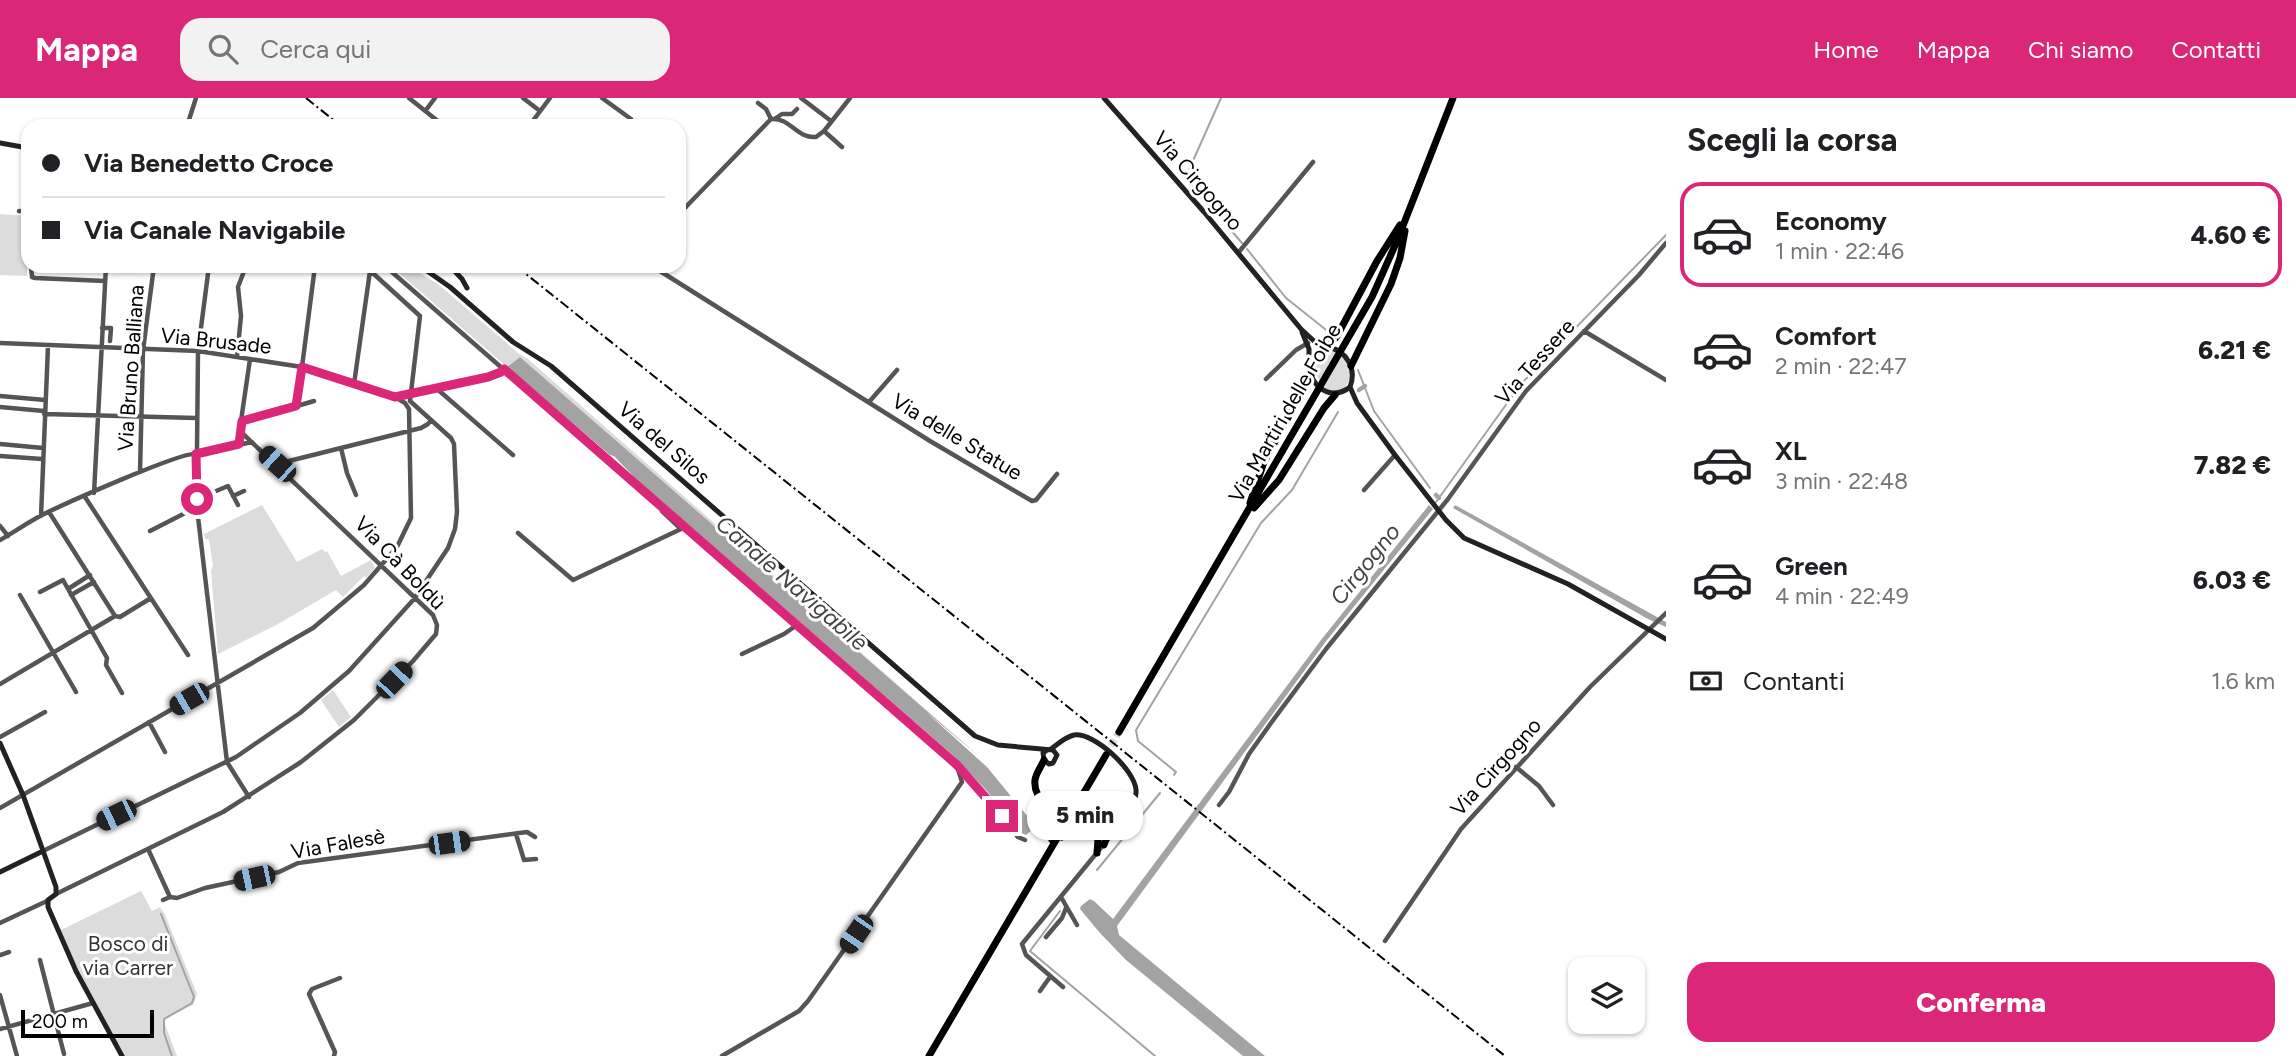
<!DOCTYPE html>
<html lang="it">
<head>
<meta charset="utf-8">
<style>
  body { margin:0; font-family:Figtree,sans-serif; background:#f2f2f2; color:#202124; height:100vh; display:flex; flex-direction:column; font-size:26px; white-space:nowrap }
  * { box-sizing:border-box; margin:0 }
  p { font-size:23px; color:#757577 }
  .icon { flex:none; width:38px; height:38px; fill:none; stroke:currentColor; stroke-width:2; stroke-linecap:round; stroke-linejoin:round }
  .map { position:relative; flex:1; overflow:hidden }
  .details { display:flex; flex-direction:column; background:#fff; width:630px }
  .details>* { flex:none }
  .banner { position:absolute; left:21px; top:21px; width:665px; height:154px; border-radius:21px; box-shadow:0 2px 5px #0004; display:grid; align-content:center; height:154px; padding:0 21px; background:#fff }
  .buttons { position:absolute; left:1568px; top:859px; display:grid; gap:14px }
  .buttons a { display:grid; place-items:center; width:77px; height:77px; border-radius:14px; background:#fff; box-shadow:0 2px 5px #0004; font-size:35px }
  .scale { position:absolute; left:21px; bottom:18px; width:133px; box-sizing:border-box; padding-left:7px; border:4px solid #000; border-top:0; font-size:19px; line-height:24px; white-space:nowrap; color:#000; -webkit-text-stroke:5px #fff; paint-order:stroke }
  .end { position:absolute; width:32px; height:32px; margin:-16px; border:9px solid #db2777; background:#fff; box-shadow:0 0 0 4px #fff }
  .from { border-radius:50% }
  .bubble { position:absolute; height:49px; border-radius:21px; background:#fff; box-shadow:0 2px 5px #0004; font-size:23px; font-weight:800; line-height:49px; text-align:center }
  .car { position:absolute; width:21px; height:42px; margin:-21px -10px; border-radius:9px; box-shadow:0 0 5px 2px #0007; background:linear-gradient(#222 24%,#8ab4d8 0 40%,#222 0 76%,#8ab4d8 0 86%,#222 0) }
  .banner b { display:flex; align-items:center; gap:24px; height:66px; font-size:26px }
  .banner b+b { border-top:2px solid #e0e0e0 }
  .banner i { width:18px; height:18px; background:#202124 }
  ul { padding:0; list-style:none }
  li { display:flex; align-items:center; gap:21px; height:105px; margin:0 14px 10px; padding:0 7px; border:4px solid transparent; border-radius:21px }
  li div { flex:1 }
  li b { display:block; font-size:26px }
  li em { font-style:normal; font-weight:800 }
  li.active { border-color:#db2777 }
  li>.icon { width:63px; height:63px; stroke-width:1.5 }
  h2 { padding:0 21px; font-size:32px; line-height:84px }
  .pay { display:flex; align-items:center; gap:18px; height:77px; padding:0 21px; font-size:26px }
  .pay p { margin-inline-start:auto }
  .cta { display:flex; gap:14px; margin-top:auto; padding:14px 21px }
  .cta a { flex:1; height:80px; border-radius:21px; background:#db2777; color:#fff; font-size:28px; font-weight:800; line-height:80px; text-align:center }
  header { display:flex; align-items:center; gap:42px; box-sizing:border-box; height:98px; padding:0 35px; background:#db2777; color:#fff }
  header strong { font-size:33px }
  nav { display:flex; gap:38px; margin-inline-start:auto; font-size:24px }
  .search { width:490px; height:63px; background:#f2f2f2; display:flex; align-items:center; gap:18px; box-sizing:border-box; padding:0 24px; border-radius:21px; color:#757577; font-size:26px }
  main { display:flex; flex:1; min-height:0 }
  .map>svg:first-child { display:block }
  .green { fill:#dcdcdc }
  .water { fill:#a3a3a3 }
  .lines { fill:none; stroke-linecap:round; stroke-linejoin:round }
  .stream { stroke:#a3a3a3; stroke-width:2 }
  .canal { stroke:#a3a3a3; stroke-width:4.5 }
  .highway-tunnel { stroke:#d9d9d9; stroke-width:7; stroke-dasharray:7 3.5; stroke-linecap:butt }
  .street { stroke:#555; stroke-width:4.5 }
  .secondary { stroke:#222; stroke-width:5 }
  .highway { stroke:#000; stroke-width:7 }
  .rail { stroke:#000; stroke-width:2; stroke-dasharray:10 3.5 2 3.5; stroke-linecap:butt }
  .route { stroke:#db2777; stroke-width:9 }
  .labels { text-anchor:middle; stroke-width:6; stroke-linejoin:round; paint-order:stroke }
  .street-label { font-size:21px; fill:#000; stroke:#fff }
  .park-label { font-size:21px; fill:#333; stroke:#fff }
  .water-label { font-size:23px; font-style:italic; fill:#444; stroke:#fff }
</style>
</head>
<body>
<header>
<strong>Mappa</strong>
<div class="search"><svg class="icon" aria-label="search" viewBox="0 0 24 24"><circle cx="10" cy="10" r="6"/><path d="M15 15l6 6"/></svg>Cerca qui</div>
<nav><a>Home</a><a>Mappa</a><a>Chi siamo</a><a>Contatti</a></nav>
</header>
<main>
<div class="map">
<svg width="1666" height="958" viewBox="0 0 1666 958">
  <rect width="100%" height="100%" fill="#fff"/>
  <!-- green -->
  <path class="green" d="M0,116l28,2 -1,60 -27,-1z
    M391,168h17l30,18 80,69 10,6 454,400 -462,-402 -13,10z
    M1324,251c22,1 38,31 14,43l-12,-3 -13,-18v-12z
    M262,407l35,57 25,-13 3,3 2,-1 14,25 30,-16 4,8 -9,10 -2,-2 -21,21 -7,-7 -58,34 -60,30 -7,-84 2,-4 -4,-27h-4l-1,-5z
    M333,592l18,27 -12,10 -18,-27z
    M141,793l11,20 8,-4 5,8 32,79 -4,11 -26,13 -3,4 13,34h-53l-54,-103 -9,-23z"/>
  <!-- water -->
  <path class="water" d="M520,259l462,402 -57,-48 62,56 46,56v6l-7,6 -5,-2 -34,-42 -33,-35 -317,-276 -23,-24 -4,-1 -103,-88z
    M1429,407l4,4 -106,131 -210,286 2,9 146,121h-22l-117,-96 -26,-27 -20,-24 1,-3 9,-7 4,2 19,18 208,-279z
    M1455,407l211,117v5l-18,-8 -195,-111z"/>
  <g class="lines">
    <!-- stream -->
    <path class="stream" d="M1221,0l-33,74 -1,7 55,64
      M1247,151l39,49 44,35
      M1358,272l16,41 56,77
      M1436,404l85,-118 145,-149
      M1174,677l2,-3 -38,-31 -2,-11 125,-207 31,-33 46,-78
      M1097,772l63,-77
      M1060,813l-30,40 125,105
      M161,816l33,83 -2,6 -28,16v14l8,23"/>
    <!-- canal -->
    <path class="canal" d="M1359,292l6,-4
      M1436,397l3,3"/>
    <!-- highway-tunnel -->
    <path class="highway-tunnel" d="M1106,657l13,-23"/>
    <!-- street -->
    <path class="street" d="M409,0l35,28
      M523,0l17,13
      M602,0l29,21
      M801,0l30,23
      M758,5l8,6 5,10
      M426,12l9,-12
      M776,20l6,-4h10l5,-5
      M187,28l9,-28
      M529,28l21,-28
      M824,33l18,16
      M679,105l7,4
      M19,113l9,1
      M679,116l92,-95c19,-2 26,20 45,18l8,-6 26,-33
      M1238,155l75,-91
      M31,168l1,11 3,1 70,3
      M385,168l572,499 16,16 45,56 7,3
      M652,168l278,175 102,60 4,-1 21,-26
      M128,173v-5
      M102,230h9l-1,13
      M1584,233l82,49
      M0,245l198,8 104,16 93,30 93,-20 16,-8
      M237,259l4,-41 -3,-29 8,-21
      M1266,281l30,-29 12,-7
      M354,286l16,-113
      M436,290l77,67
      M0,298l45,4
      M869,304l28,-32
      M297,308l17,-5
      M0,309l44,4
      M44,316l152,4
      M241,323l9,-62
      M0,346l43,4
      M239,346l2,-23 56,-15 18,-140
      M341,350l6,25 9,22
      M197,351l1,-98 11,-85
      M196,356l2,63 29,245 22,35
      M196,356l56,-12
      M0,358l42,3
      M277,366l144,-36 7,-4 3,-4
      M140,374l3,-122 11,-84
      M1364,392l31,-35
      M94,395l12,-227
      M233,398l11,-5
      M85,399l103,158
      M197,401l31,-13 10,19
      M662,413l19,18
      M41,418l7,-170
      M0,428l8,10
      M150,433l47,-24
      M518,435l55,47 108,-51
      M0,442c14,-8 27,-17 42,-25 20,-10 140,-64 154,-61
      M68,491l22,-14
      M40,494l23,-12 44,78 -1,7 16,28
      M20,497l56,97
      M71,497l23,-13
      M115,518l5,1 31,-19
      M742,556l42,-20 13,-9
      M0,586l115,-68 -66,-104
      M149,624l16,30
      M0,639l45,-25
      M1516,669l23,19 14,19
      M1219,707l10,-13 20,-38 22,-31 55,-74 122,-150 78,-108 113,-116 27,-32
      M0,710l313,-180 51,-43 33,-38 14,-29 -2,-109 -4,-6 -10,-6
      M516,736l8,26 12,-1
      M148,751l22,48 7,1 28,-10 74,-16 19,-9 229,-31 8,5
      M43,753l193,-94 64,-44 49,-42 65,-72 34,-51 7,-19 2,-17 -3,-68 -3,-6 -41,-37 10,-85 -55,-50
      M56,796l167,-82 78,-50 53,-42 59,-59 23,-27 1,-9 -4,-10 -193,-184
      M1061,799l16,28
      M163,802l7,-3
      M0,825l47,-22
      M1046,839l16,-19 4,-10
      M1385,843l76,-112 129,-142 76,-74
      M0,857l9,-3
      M40,862l24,94
      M1063,889l-37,-32 -4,-11 96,-117
      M1040,893l10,-14
      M0,897l17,61
      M0,931l93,-26
      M334,958l1,-4 -26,-58 3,-5 28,-11
      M722,958l77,-45 9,-10 154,-219 -5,-16"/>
    <!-- secondary -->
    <path class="secondary" d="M1104,0l100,114 97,117 14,13 13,5
      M0,45l28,5
      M420,168l30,21 63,55 38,24 424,370 23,9 55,5 4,5 -4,8 -4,1 -5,-4 -1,-7 4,-3
      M450,168l12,13 5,9
      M1302,234l7,17v10
      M1328,249c19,4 29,22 22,40 -22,18 -48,-8 -38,-31l9,-8z
      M1350,289l7,16 38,52 51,65 18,18 104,46 98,55
      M0,645l23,52 33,92v7l-8,6v7l28,64 46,85
      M1051,651c7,-5 14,-12 23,-14 20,-3 61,35 62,55 1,9 -4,17 -10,25 -5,8 -10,14 -20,16
      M0,774l43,-21"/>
    <!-- highway -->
    <path class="highway" d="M1328,249l9,-11 40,-75 23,-36
      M1351,268l40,-82 9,-26 5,-27
      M1250,405l14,-41 47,-87
      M1254,410l25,-28 45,-72 11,-13
      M1119,634l253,-435 25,-56 56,-143
      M1044,662c-3,7 -8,13 -9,20 -3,27 33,26 17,60
      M1086,698l-4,18 16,26 -1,13
      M1047,704l18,3 15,-10
      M1062,739l16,-9 28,3 1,5 -3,9
      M929,958l177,-301"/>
    <!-- rail -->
    <path class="rail" d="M306,0l35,28
      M516,168l989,790"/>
  </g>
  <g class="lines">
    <!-- route -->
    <path class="route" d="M197,401l-1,-45 43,-10 3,-23 54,-15 6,-39 93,30 93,-20 13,-5 3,-3 453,396 45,51"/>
  </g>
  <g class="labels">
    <!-- street labels -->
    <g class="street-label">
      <text transform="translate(1198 83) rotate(49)" y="7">Via Cirgogno</text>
      <text transform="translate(216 243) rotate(6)" y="7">Via Brusade</text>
      <text transform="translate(1535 264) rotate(-48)" y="7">Via Tessere</text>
      <text transform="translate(131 270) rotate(-86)" y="7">Via Bruno Balliana</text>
      <text transform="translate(1285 315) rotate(-60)" y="7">Via Martiri delle Foibe</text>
      <text transform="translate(957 339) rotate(31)" y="7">Via delle Statue</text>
      <text transform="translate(664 345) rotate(41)" y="7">Via del Silos</text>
      <text transform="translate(400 465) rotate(46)" y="7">Via Cà Boldù</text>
      <text transform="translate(1496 669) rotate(-48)" y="7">Via Cirgogno</text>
      <text transform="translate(338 746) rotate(-10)" y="7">Via Falesè</text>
    </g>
    <!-- park labels -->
    <g class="park-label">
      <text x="128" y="853">Bosco di<tspan x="128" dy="24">via Carrer</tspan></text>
    </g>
    <!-- water labels -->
    <g class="water-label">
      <text transform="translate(1365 466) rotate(-51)" y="8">Cirgogno</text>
      <text transform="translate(792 485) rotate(41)" y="8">Canale Navigabile</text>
    </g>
  </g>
</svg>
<div class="buttons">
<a><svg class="icon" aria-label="layers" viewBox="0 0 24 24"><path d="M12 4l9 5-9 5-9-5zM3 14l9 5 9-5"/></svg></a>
</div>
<div class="scale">200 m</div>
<i class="end from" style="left:197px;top:401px"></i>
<i class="end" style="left:1002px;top:718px"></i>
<div class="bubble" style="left:1027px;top:693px;width:116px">5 min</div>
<i class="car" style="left:277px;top:366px;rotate:312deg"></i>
<i class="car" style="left:394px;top:582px;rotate:44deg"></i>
<i class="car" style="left:189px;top:601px;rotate:240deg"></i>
<i class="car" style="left:116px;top:717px;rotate:244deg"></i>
<i class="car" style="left:449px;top:745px;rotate:82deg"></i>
<i class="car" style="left:254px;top:780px;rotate:258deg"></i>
<i class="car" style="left:856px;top:836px;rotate:214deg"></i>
<div class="banner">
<b><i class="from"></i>Via Benedetto Croce</b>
<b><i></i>Via Canale Navigabile</b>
</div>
</div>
<section class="details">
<h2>Scegli la corsa</h2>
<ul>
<li class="active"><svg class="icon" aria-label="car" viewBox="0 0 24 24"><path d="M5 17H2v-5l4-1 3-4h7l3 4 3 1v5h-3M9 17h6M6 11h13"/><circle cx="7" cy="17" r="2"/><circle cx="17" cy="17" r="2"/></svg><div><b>Economy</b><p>1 min · 22:46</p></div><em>4.60 €</em></li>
<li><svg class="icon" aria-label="car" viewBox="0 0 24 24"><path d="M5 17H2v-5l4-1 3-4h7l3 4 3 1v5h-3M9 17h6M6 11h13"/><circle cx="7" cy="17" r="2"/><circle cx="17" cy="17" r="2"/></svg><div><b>Comfort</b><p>2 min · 22:47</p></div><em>6.21 €</em></li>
<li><svg class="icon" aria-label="car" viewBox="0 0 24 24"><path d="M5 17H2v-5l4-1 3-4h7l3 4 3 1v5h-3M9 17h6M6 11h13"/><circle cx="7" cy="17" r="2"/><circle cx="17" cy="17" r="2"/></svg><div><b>XL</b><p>3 min · 22:48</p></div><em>7.82 €</em></li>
<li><svg class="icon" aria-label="car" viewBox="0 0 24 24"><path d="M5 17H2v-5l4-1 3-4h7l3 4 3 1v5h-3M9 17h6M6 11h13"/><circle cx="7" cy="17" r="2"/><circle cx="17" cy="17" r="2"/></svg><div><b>Green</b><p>4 min · 22:49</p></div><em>6.03 €</em></li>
</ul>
<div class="pay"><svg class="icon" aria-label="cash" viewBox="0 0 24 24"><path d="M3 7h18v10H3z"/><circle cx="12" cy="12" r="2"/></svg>Contanti<p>1.6 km</p></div>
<div class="cta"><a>Conferma</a></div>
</section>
</main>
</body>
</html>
